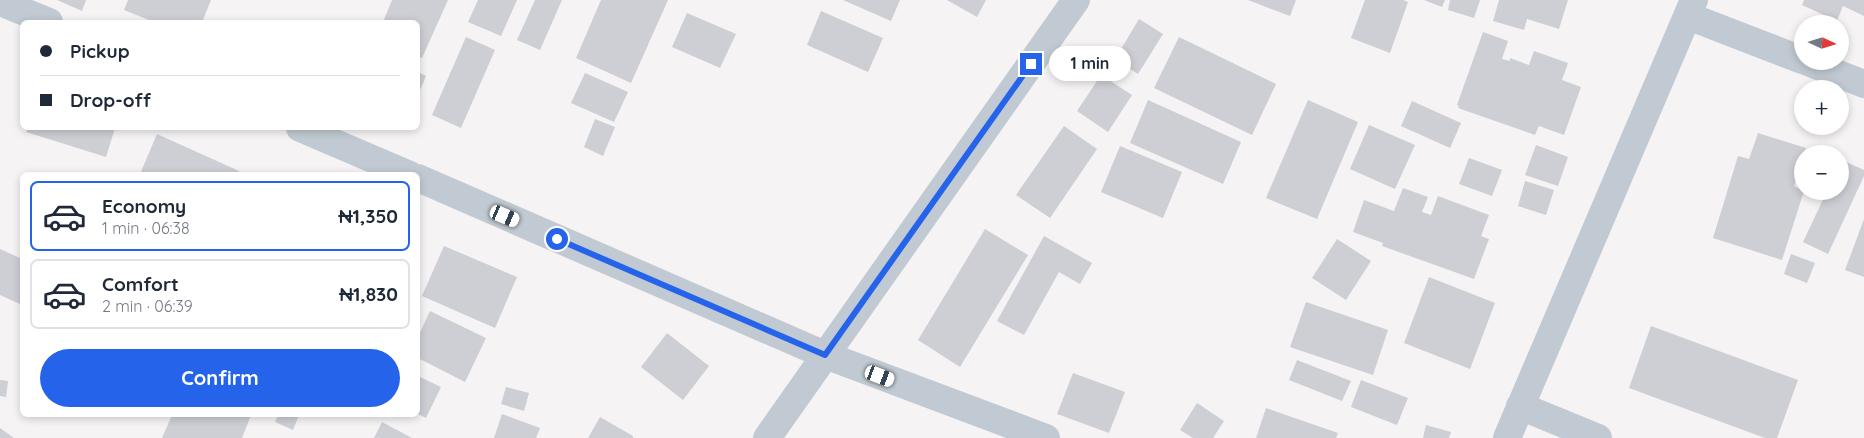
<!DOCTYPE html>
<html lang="en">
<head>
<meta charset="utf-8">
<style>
  body { margin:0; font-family:Quicksand,sans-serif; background:#f6f6f7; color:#1f2937; height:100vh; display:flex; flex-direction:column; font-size:19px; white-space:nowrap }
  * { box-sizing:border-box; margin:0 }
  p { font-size:16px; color:#747a83 }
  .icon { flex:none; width:28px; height:28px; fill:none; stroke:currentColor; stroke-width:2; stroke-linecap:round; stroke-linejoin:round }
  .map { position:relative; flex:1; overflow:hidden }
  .side { position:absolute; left:20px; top:172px; width:400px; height:245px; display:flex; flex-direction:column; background:#fff; border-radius:8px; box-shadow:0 2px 8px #0003 }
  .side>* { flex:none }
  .top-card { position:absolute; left:20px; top:20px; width:400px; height:110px; border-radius:8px; box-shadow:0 2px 8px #0003; display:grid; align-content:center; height:110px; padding:0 20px; background:#fff }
  .needle { width:32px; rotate:94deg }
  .tools { position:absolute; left:1794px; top:15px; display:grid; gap:10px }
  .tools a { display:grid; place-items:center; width:55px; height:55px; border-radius:50%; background:#fff; box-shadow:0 2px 8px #0003; font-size:25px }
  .end { position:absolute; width:22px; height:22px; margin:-11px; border:6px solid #2563eb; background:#fff; box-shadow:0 0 0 2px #fff }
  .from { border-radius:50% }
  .bubble { position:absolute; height:35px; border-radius:18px; background:#fff; box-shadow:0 2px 8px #0003; font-size:16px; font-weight:700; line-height:35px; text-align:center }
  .car { position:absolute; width:15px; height:30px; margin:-15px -8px; border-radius:6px; box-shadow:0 0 4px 1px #0007; background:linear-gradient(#fff 24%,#345 0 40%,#fff 0 76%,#345 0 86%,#fff 0) }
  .top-card b { display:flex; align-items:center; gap:18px; height:48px; font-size:19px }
  .top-card b+b { border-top:1px solid #e0e1e3 }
  .top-card i { width:12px; height:12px; background:#1f2937 }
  ul { padding:9px 0 0; list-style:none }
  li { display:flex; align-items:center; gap:15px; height:70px; margin:0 10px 8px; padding:0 10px; border:2px solid #e0e1e3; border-radius:8px }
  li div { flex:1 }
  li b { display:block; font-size:19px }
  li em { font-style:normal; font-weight:700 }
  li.selected { border-color:#2563eb }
  li>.icon { width:45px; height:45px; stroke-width:1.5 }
  .button { display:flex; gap:10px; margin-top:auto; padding:10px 20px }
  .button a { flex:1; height:58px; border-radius:30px; background:#2563eb; color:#fff; font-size:20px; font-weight:700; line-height:58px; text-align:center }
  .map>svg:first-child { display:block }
  .building { fill:#cdcfd5 }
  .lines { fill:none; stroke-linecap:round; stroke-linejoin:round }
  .minor { stroke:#c1cad2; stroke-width:28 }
  .route { stroke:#2563eb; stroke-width:6 }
</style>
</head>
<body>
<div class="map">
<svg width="1864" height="438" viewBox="0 0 1864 438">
  <rect width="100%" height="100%" fill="#f5f3f3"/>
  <!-- building -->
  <path class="building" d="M57,0h29l-4,11z
    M128,0h83l-9,22h-48l-30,-12z
    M392,0h56l-26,58 -4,-2v-34h-35z
    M478,0h39l-16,36 -33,-14z
    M535,0h27l-22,50 -23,-10z
    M601,0h67l-37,83 -55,-25z
    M843,0h57l-9,21z
    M947,0h39l-9,17z
    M1248,0h48l-6,16z
    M1365,0h38l5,2 -18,51 -39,-15z
    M1424,0h21l-3,7z
    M1450,0h30l-6,18 -26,-8z
    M1499,0h69l-9,29 -32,-10 -3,11 -31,-9z
    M1804,0h60v16l-21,-10 -6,15 -35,-16z
    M821,11l62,27 -15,34 -61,-27z
    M687,13l49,21 -16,34 -48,-21z
    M1139,19l24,15 -25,40 -23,-15z
    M1483,32l25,9 -6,18 8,2v-3l19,7 5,-14 34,12 -6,17 19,7 -17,48 -25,-9 -4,9 -77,-27 1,-2 -2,-1z
    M466,37l29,13 -34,78 -29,-13z
    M1179,37l97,47 -24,51 -98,-47z
    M418,72l8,4 -8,19z
    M585,73l43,19 -14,30 -43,-19z
    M1101,75l31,20 -24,37 -31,-21z
    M1148,100l93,42 -18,42 -93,-41z
    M1308,100l50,22 -41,97 -51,-21z
    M1412,101l49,22 -11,25 -49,-22z
    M595,119l20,8 -12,29 -19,-9z
    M1369,125l46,20 -20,44 -45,-20z
    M1064,126l33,23 -47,69 -34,-23z
    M28,128h87l-9,29 -80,-25z
    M1758,133l48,15 -12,38 10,5 -22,69 -69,-22 25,-82 11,3z
    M157,134l82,37 -2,4h-94l-3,-1z
    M1536,145l32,12 -10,29 -33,-11z
    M1120,146l62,26 -19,46 -62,-26z
    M1469,158l33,12 -10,26 -33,-12z
    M1842,160l22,10v6l-36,78 -25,-12 24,-51h13v-27z
    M1525,181l29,9 -8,25 -28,-9z
    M1403,188l25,9 -6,15 9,3 7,-19 51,19 -8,21 8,3 -15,40 -92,-33 1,-3 -30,-11 11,-32 30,11z
    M1864,219v58l-19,-7z
    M985,229l43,26 -68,112 -42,-27z
    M1044,236l48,27 -12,21 -21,-12 -35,63 -27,-14z
    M1337,239l34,22 -25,39 -34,-22z
    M444,246l73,31 -22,51 -73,-32z
    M0,249l22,10v46l-22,-10z
    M1791,254l24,9 -8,20 -23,-9z
    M1429,277l66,26 -25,66 -66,-26z
    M1306,302l82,28 -15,45 -83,-28z
    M430,311l56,27 -21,44 -47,-24v-21z
    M1651,326l147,54 -21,58h-12l-136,-50z
    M667,333l42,33 -26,34 -42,-33z
    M1297,360l54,21 -9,20 -53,-21z
    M1073,373l52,19 -16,41 -52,-19z
    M418,376l23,11 -15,31 -8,-4z
    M0,380l8,1 -2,16 -6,-1z
    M1361,380l47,18 -11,27 -46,-18z
    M506,387l23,6 -5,18 -23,-7z
    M1197,403l27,18 -11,17h-20l-13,-8z
    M1266,408l72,25 -2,5h-80z
    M502,414l38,14 -4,10h-42z
    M172,415h79l-9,23h-80z
    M278,415h21l-6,15 -18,-8z
    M600,417l33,19v2h-45z
    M382,422l30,16h-38z
    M1426,425l25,7 -2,6h-26z
    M0,428l14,10h-14z"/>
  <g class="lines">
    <!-- minor -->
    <path class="minor" d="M0,2l49,20
      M1688,16l114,44
      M1805,61l59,23
      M300,128l110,47
      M418,178l407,177 221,83
      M1520,406l78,32
      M767,438l309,-438
      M1507,438l187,-438"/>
  </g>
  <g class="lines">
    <!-- route -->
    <path class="route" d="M557,239l268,116 206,-291"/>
  </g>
</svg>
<div class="tools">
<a><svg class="needle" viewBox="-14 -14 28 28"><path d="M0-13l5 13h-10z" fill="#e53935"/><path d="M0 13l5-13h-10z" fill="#747a83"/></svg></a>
<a>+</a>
<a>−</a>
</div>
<i class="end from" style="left:557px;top:239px"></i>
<i class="end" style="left:1031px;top:64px"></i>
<div class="bubble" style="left:1049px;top:46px;width:82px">1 min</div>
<i class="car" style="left:505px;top:216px;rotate:113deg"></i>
<i class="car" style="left:880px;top:376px;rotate:111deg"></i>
<div class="top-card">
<b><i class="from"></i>Pickup</b>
<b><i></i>Drop-off</b>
</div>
<section class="side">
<ul>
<li class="selected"><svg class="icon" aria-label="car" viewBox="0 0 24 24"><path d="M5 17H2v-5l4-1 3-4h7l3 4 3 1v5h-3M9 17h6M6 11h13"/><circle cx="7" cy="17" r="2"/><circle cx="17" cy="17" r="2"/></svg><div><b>Economy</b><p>1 min · 06:38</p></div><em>₦1,350</em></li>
<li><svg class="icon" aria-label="car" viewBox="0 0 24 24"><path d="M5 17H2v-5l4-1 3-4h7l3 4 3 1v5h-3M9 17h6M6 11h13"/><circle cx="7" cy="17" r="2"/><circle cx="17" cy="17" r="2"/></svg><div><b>Comfort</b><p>2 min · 06:39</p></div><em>₦1,830</em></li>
</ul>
<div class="button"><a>Confirm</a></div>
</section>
</div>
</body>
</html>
